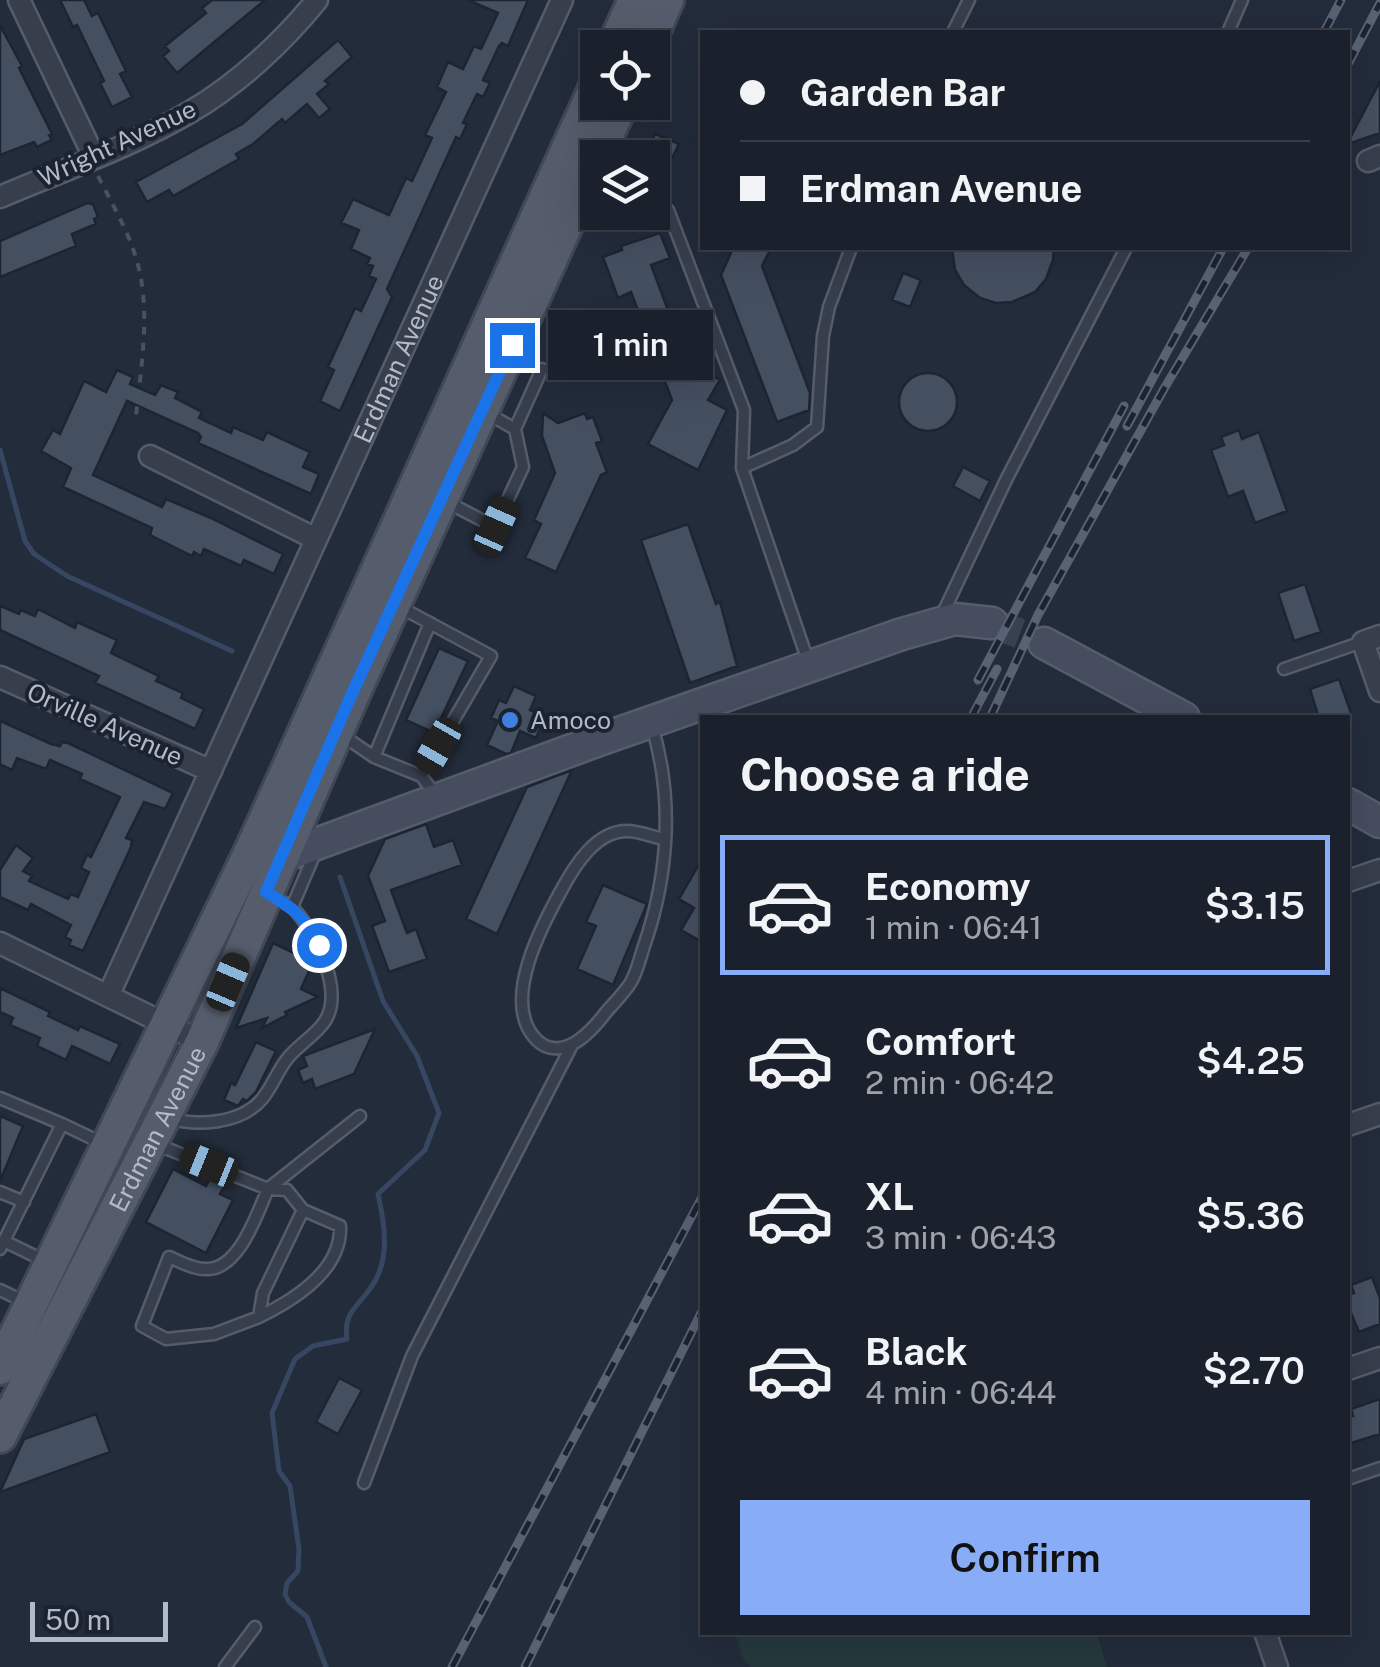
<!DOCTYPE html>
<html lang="en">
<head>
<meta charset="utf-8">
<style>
  body { margin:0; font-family:"Public Sans",sans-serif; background:#272e38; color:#f1f3f6; height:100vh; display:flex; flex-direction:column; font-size:38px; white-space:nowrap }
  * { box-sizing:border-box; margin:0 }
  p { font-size:32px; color:#9fa3a9 }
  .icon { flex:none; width:55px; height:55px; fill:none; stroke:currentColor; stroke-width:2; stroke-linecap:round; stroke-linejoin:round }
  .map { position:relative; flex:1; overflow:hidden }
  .side { position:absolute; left:700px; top:715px; width:650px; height:920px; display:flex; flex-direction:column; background:#1a212c; border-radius:0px; box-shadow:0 10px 40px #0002,0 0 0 2px #383e48 }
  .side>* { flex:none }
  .guide { position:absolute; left:700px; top:30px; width:650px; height:220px; border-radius:0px; box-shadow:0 10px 40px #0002,0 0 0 2px #383e48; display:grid; align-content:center; height:220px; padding:0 40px; background:#1a212c }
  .controls { position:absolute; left:580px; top:30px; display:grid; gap:20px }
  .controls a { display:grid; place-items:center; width:90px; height:90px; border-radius:0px; background:#1a212c; box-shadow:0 10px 40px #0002,0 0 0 2px #383e48; font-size:50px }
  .scale { position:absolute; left:30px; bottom:25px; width:138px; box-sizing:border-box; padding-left:10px; border:5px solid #b2b9c7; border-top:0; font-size:28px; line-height:35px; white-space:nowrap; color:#b2b9c7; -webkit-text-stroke:8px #1c2330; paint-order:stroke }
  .end { position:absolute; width:45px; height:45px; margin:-22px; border:12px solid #1a73e8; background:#fff; box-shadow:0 0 0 5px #fff }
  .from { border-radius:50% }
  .bubble { position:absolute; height:70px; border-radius:0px; background:#1a212c; box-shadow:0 10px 40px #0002,0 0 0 2px #383e48; font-size:32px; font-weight:600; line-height:70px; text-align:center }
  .car { position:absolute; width:30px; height:60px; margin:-30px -15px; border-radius:12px; box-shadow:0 0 8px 2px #0007; background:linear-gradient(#222 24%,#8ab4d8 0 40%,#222 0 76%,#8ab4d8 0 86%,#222 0) }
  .guide b { display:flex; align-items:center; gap:35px; height:95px; font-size:38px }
  .guide b+b { border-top:2px solid #383e48 }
  .guide i { width:25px; height:25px; background:#f1f3f6 }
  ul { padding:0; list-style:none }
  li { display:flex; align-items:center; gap:30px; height:140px; margin:0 20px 15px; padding:0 20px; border:5px solid transparent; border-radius:0px }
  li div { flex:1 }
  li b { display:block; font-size:38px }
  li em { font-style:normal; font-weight:600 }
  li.active { border-color:#88adf6 }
  li>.icon { width:90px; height:90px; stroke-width:1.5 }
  h2 { padding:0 40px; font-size:45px; line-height:120px }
  .primary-button { display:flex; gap:20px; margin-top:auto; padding:20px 40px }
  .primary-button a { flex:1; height:115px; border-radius:0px; background:#88adf6; color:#111; font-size:40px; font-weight:600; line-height:115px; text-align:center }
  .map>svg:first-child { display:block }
  .green { fill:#25393c }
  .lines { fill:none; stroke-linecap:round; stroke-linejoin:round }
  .stream { stroke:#374762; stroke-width:5 }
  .building { fill:#444f60; stroke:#1e2532; stroke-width:2.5 }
  .secondary-tunnel { stroke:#384150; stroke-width:30; stroke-dasharray:30 15; stroke-linecap:butt }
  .lane-casing { stroke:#555c6a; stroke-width:15 }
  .street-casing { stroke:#555c6a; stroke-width:25 }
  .secondary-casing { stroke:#555c6a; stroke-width:35 }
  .primary-casing { stroke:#404755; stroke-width:38 }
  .path { stroke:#43565a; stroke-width:4; stroke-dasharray:8 8; stroke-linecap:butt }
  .lane { stroke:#373e4c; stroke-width:10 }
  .street { stroke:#373e4c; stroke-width:20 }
  .secondary { stroke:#454d5f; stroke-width:30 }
  .primary { stroke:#555d6c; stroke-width:32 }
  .rail-casing { stroke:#596273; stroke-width:9 }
  .rail { stroke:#1c2330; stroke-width:5; stroke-dasharray:15; stroke-linecap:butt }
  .route { stroke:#1a73e8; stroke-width:12 }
  .shop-dot { fill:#3f7fe0; stroke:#1c2330; stroke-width:4 }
  .labels { text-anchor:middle; stroke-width:8; stroke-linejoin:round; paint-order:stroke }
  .street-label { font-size:25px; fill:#b2b9c7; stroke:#1c2330 }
  .poi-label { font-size:25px; fill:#b2b9c7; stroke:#1c2330; text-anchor:start }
</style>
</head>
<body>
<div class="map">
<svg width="1380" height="1667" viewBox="0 0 1380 1667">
  <rect width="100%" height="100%" fill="#232c3b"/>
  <!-- green -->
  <path class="green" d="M735,1633h362l10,34h-357l-7,-9z"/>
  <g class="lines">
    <!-- stream -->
    <path class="stream" d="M0,450l25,91 9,13 33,22 165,75
      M326,1667l-19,-50 -18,-15 -4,-8 2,-11 11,-12 1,-22 -9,-63 -11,-15 -7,-58 23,-54 18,-13 34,-7c-4,-26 10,-32 23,-50 21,-28 15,-64 8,-95l47,-44 14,-37 -22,-57 -34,-55 -43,-124"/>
  </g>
  <!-- building -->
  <path class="building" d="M60,0h24l8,16 6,-3 28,58 -6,3 12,23 -20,10 -12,-24 4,-2 -27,-56 -4,2z
    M212,0h53l-88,73 -14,-17 6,-5 -4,-5 41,-33 -4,-5z
    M468,0h60l-20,46 -6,-3 -3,3 -16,34 7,3 -7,14 -6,-3 -14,29 4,1 -7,15 -4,-2 -69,152 5,8 -52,114 -20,-10 14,-31 -6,-3 27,-59 6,3 15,-32 -7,-3 4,-10 -6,-2 3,-6 -19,-9 8,-19 -18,-7 12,-24 36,16 17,-37 6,3 20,-43 -7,-3 21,-43 -9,-5 11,-25 15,7 11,-23 7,3 17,-36z
    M0,25l22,41 -3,2 33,66 -3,1 3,5 -15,7 -3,-5 -34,13z
    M338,40l14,17 -27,24 4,3 -12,10 13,15 -11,9 -12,-14 -22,19 -3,-4 -29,25 -17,10 3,5 -66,37 -4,-6 -22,12 -11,-20 106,-58z
    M1380,81v52l-32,11v-2z
    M655,134l24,10 -9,18 -23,-9z
    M87,203l6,1 5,13 -4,2 2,5 -24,10 4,12 -76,31v-36z
    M660,233l10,25 -19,7 37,98 32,17 -12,20 19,10 -29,60 -50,-26 24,-44 -41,-108 -13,6 -15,-41 19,-7 -1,-4z
    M733,248h38l-9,18 48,127 -1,17 -32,12 -56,-147z
    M952,248h102l-1,12 -7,19 -11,13 -23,10 -16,1 -16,-5 -16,-13 -9,-15z
    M903,273l18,7 -11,27 -18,-7z
    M117,370l16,7 -3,7 25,11 6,-10 17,7 -3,6 27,14 -3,6 32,15 2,-6 30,13 4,-8 43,20 -7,15 16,7 -8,20 -113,-51 3,-6 -3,-4 -71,-32 -34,74 69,32 4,-8 45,19 72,36 -9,20 -30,-14 -3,6 -37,-17 -3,7 -7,-4 -2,4 -42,-21 2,-7 -89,-41 8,-19 -30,-17 12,-21 7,4 24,-53 22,11z
    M899 402a29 29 0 1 1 58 0a29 29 0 1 1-58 0Z
    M543,413l15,10 27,-10 2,6 6,-2 9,24 -6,2 11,29 -6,3 -45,97 -31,-14 16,-34 -7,-4 21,-47 -13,-37z
    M1239,430l3,9 17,-7 28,79 -32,12 -12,-32 -15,6 -17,-47 13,-5 -3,-8z
    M963,467l27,14 -10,20 -27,-15z
    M688,524l28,80 4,-2 17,64 -47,17 -49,-143z
    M1305,584l16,48 -27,9 -16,-48z
    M0,606l19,8 2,-4 14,6 3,-7 37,19 2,-6 40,18 -6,13 48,23 -3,5 27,12 -2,5 23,11 -9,20 -100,-46 4,-7 -99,-46z
    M439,648l29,13 -34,72 -28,-13z
    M1339,679l12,34 -14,5h-18l-9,-29z
    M514,686l22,10 -6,14 15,6 -9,22 -16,-7 -9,22 -5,1 -19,-9 11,-24 -7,-3 8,-18 7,3z
    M0,721l51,23 9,2 2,-4 6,1 105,50 -8,16 -21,-7 -18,36 6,2 -1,7 -48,104 -14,-6 2,-5 -6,-3 6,-12 -40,-21 -3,6 -28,-13v-27l16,-25 17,13 -10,13 9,5 -3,5 39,18 3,-5 7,3 11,-25 -8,-4 6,-13 4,2 29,-60 -40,-18 2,-5 -32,-14 -4,9 -29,-11 -5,12 -12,-6z
    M572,770l-75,164 -31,-15 61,-132z
    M426,824l8,23 19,-7 9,25 -71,25 16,43 9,-4 11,30 -38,13 -17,-46 13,-5 -17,-45 17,-37z
    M702,859v83l-21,-12 13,-22 -15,-9z
    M603,885l44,19 -34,81 -36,-16 19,-43 -10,-4z
    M273,943l40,19 -12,27 17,8 -33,15 2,3 -25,13 5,-10 -31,10z
    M0,988l50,24 -2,4 30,14 2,-4 40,18 -10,20 -38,-18 -6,14 -29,-14 3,-8 -30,-13 3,-7 -13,-6z
    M375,1029l-21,45 -39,15 -3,-10 -9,4 -5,-13 9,-4 -4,-10z
    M256,1042l20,9 -20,41 -9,9 -4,-2 -5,7 -14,-6 7,-17 4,2z
    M0,1116l23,10 -23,55z
    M173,1169l33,17 5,-10 16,6 -7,12 13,6 -27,53 -60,-31z
    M1372,1277l8,21v26l-21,8 -11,-26v-11l6,-2 -3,-8z
    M339,1378l23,12 -24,44 -22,-12z
    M1380,1399v35l-32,10v-27l5,-1 -2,-7z
    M96,1414l14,38 -110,40 24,-53z"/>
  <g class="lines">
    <!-- secondary-tunnel -->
    <path class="secondary-tunnel" d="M992,623l52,20"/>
    <!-- lane casing -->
    <g class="lane-casing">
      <path id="lane" d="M953,32l16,-32
        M1228,32l14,-32
        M652,200l16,10 76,200 -2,58 66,193
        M515,429l27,-60
        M742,468l51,-23 24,-18 6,-91 6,-29 22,-59
        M447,502l48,25 28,-60 -8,-38 -30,-17
        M398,606l93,50 -70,120 14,18
        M943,613l63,-133 120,-232
        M1284,669l78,-27
        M651,723c23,73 18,151 -7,223 -4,12 -7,26 -13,36 -6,10 -16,20 -24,29 -9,12 -25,30 -39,35 -13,5 -25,2 -34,-9 -32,-38 8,-112 28,-148 13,-24 34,-58 65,-58 12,0 26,6 37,8
        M342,735l32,22 56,-134
        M374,757l47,19
        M271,895l21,12 23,-54
        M0,1098l62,26 -62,125
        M167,1118c29,8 73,7 95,-19 10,-12 15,-27 25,-40 11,-14 29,-24 38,-38 20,-31 -11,-92 -33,-114
        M62,1124l40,19
        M153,1143l115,46c-11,24 -28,79 -60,80 -13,1 -27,-7 -39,-12l-27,69 24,13 48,-5 45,-17 4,-24 40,-83 -16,-20 -19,-1
        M269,1188l91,-72
        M0,1192l24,10
        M4,1241l43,21
        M0,1290l25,12
        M259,1317c35,-17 83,-47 81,-91l-37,-16
        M1348,1479l32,-11
        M364,1483l48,-127 160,-311
        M225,1667l30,-40"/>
    </g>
    <!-- street casing -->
    <g class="street-casing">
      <g id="street">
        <path d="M19,0l75,157"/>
        <path d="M1368,161l12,-5"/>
        <path d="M0,197c63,-27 131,-50 190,-85 48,-28 93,-70 127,-112"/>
        <path d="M150,456l166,83"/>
        <path d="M1380,636l-17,6 17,49"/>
        <path d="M0,677l211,94"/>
        <path d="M1348,881l32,-11"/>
        <path d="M0,943l202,99"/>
        <path id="s1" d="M109,994l453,-994"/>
        <path d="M1348,1125l32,-11"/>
        <path d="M1348,1369l32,-11"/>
        <path d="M1265,1632l12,35"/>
      </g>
    </g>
    <!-- secondary casing -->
    <g class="secondary-casing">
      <path id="secondary" d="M1044,643l140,75
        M1348,804l32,18
        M267,853l14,4 318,-117 303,-106 53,-15 37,4"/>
    </g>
    <!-- primary casing -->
    <g class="primary-casing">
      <g id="primary">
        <path d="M613,48l22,-48"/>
        <path d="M646,48l21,-48"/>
        <path d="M0,1368l252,-519 346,-767"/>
        <path id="s2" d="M0,1436l202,-394 149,-343 271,-597"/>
      </g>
    </g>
    <!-- path -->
    <path class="path" d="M98,176c15,30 33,59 41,93 11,47 2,99 -3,147"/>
    <!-- lane -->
    <use href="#lane" class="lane"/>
    <!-- street -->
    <use href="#street" class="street"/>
    <!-- secondary -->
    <use href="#secondary" class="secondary"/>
    <!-- primary -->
    <use href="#primary" class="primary"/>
    <!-- rail casing -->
    <g class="rail-casing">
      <path id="rail" d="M1324,32l17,-32
        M1348,64l32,-61
        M1127,426l96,-178
        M978,680l146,-274
        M971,718l26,-49
        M990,718l48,-103 127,-228 83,-139
        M452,1667l250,-470
        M525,1667l177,-356"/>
    </g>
    <!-- rail -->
    <use href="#rail" class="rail"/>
  </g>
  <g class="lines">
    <!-- route -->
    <path class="route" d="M319,945c-13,-27 -27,-38 -53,-53l84,-194 162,-353"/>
  </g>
  <!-- markers -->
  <circle class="shop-dot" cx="510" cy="720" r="10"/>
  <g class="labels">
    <!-- street labels -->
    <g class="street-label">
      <text transform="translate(117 143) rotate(-25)" y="9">Wright Avenue</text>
      <text dy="9" stroke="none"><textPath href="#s1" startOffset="698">Erdman Avenue</textPath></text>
      <text transform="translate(105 724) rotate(24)" y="9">Orville Avenue</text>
      <text dy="9" stroke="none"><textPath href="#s2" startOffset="345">Erdman Avenue</textPath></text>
    </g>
    <!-- poi labels -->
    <g class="poi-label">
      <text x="530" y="729">Amoco</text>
    </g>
  </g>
</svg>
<div class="controls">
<a><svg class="icon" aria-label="locate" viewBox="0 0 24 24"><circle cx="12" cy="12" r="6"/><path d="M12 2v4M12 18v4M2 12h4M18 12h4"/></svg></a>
<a><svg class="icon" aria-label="layers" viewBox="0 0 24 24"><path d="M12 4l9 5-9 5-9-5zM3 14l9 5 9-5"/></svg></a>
</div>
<div class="scale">50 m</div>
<i class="end from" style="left:319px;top:945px"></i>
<i class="end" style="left:512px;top:345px"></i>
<div class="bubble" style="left:548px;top:310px;width:165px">1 min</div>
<i class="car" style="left:496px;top:526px;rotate:24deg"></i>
<i class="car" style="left:438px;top:746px;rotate:210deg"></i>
<i class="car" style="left:228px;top:982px;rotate:23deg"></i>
<i class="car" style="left:209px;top:1165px;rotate:292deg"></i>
<div class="guide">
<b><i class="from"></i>Garden Bar</b>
<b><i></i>Erdman Avenue</b>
</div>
<section class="side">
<h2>Choose a ride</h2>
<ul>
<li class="active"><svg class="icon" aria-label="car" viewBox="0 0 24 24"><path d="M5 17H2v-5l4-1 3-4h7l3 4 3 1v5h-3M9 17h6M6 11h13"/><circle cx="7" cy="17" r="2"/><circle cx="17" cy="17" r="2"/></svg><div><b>Economy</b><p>1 min · 06:41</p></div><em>$3.15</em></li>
<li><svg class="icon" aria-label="car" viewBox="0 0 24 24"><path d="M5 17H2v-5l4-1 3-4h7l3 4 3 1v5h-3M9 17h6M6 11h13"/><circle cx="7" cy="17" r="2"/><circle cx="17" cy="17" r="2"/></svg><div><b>Comfort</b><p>2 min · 06:42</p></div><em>$4.25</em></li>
<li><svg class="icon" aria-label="car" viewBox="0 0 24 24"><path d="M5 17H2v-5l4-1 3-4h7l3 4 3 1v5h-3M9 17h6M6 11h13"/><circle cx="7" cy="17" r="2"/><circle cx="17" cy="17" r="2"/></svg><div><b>XL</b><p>3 min · 06:43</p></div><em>$5.36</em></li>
<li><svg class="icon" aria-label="car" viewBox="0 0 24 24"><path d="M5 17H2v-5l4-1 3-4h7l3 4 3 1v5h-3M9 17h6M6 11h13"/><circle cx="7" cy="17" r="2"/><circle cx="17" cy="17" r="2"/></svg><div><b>Black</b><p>4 min · 06:44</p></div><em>$2.70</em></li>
</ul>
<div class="primary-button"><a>Confirm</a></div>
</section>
</div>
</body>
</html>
